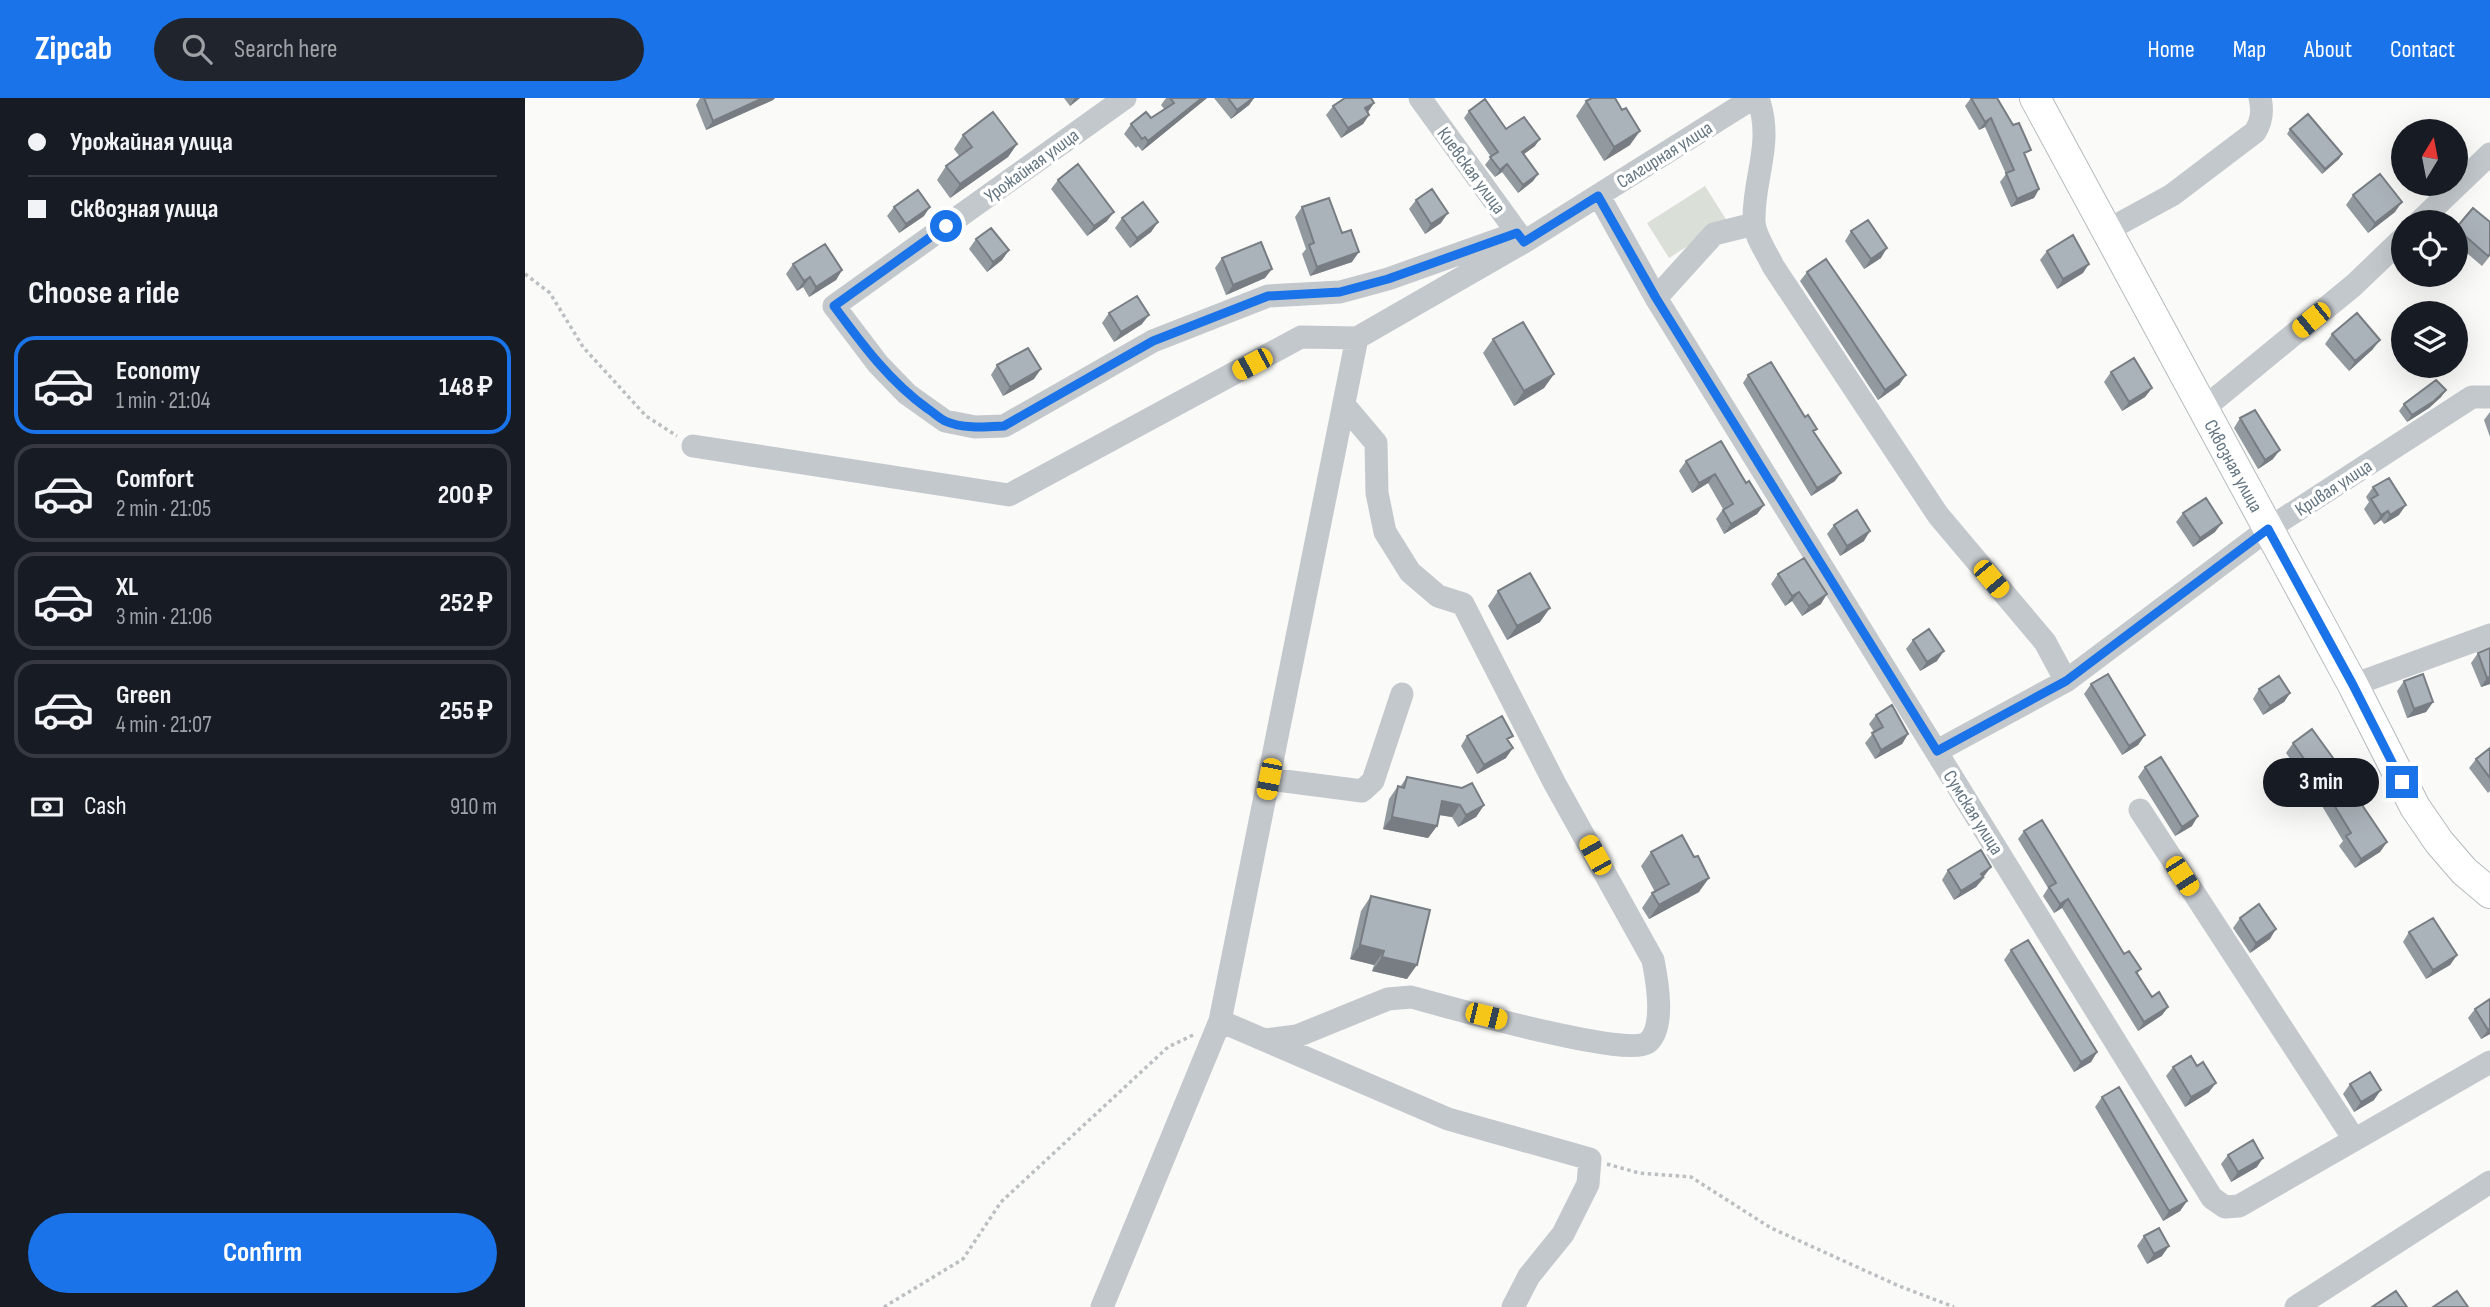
<!DOCTYPE html>
<html lang="en">
<head>
<meta charset="utf-8">
<style>
  body { margin:0; font-family:"Sofia Sans Condensed",sans-serif; background:#20242c; color:#f1f3f6; height:100vh; display:flex; flex-direction:column; font-size:26px; white-space:nowrap }
  * { box-sizing:border-box; margin:0 }
  p { font-size:23px; color:#9ea1a6 }
  .icon { flex:none; width:38px; height:38px; fill:none; stroke:currentColor; stroke-width:2; stroke-linecap:round; stroke-linejoin:round }
  .map { position:relative; flex:1; overflow:hidden }
  .details { display:flex; flex-direction:column; background:#171b24; width:525px }
  .details>* { flex:none }
  .banner { display:grid; align-content:center; height:154px; padding:0 28px; background:#171b24 }
  .needle { width:46px; rotate:10deg }
  .controls { position:absolute; left:1866px; top:21px; display:grid; gap:14px }
  .controls a { display:grid; place-items:center; width:77px; height:77px; border-radius:50%; background:#171b24; box-shadow:0 7px 28px #0002; font-size:35px }
  .end { position:absolute; width:32px; height:32px; margin:-16px; border:9px solid #1a73e8; background:#fff; box-shadow:0 0 0 4px #fff }
  .from { border-radius:50% }
  .bubble { position:absolute; height:49px; border-radius:24px; background:#171b24; box-shadow:0 7px 28px #0002; font-size:23px; font-weight:700; line-height:49px; text-align:center }
  .car { position:absolute; width:21px; height:42px; margin:-21px -10px; border-radius:9px; box-shadow:0 0 5px 2px #0007; background:linear-gradient(#f5c518 24%,#345 0 40%,#f5c518 0 76%,#345 0 86%,#f5c518 0) }
  .banner b { display:flex; align-items:center; gap:24px; height:66px; font-size:26px }
  .banner b+b { border-top:2px solid #363941 }
  .banner i { width:18px; height:18px; background:#f1f3f6 }
  ul { padding:0; list-style:none }
  li { display:flex; align-items:center; gap:21px; height:98px; margin:0 14px 10px; padding:0 14px; border:4px solid #363941; border-radius:21px }
  li div { flex:1 }
  li b { display:block; font-size:26px }
  li em { font-style:normal; font-weight:700 }
  li.on { border-color:#1a73e8 }
  li>.icon { width:63px; height:63px; stroke-width:1.5 }
  h2 { padding:0 28px; font-size:32px; line-height:84px }
  .pay { display:flex; align-items:center; gap:18px; height:77px; padding:0 28px; font-size:26px }
  .pay p { margin-inline-start:auto }
  .primary-button { display:flex; gap:14px; margin-top:auto; padding:14px 28px }
  .primary-button a { flex:1; height:80px; border-radius:42px; background:#1a73e8; color:#fff; font-size:28px; font-weight:700; line-height:80px; text-align:center }
  header { display:flex; align-items:center; gap:42px; box-sizing:border-box; height:98px; padding:0 35px; background:#1a73e8; color:#fff }
  header strong { font-size:33px }
  nav { display:flex; gap:38px; margin-inline-start:auto; font-size:24px }
  .search { width:490px; height:63px; background:#20242c; display:flex; align-items:center; gap:18px; box-sizing:border-box; padding:0 24px; border-radius:38px; color:#9ea1a6; font-size:26px }
  main { display:flex; flex:1; min-height:0 }
  .map>svg:first-child { display:block }
  .green { fill:#dadfd7 }
  .lines { fill:none; stroke-linecap:round; stroke-linejoin:round }
  .major-casing { stroke:#b5babe; stroke-width:32 }
  .path { stroke:#bbbfc2; stroke-width:3.5; stroke-dasharray:3.5 3.5; stroke-linecap:butt }
  .minor { stroke:#c3c8cc; stroke-width:23 }
  .major { stroke:#fff; stroke-width:30 }
  .wall { fill:#929a9f }
  .shaded-wall { fill:#777d82 }
  .building { fill:#aab3b9; stroke:#777d82; stroke-width:2 }
  .route { stroke:#1a73e8; stroke-width:9 }
  .labels { text-anchor:middle; stroke-width:7; stroke-linejoin:round; paint-order:stroke }
  .street-label { font-size:19px; fill:#657683; stroke:#fff }
</style>
</head>
<body>
<header>
<strong>Zipcab</strong>
<div class="search"><svg class="icon" aria-label="search" viewBox="0 0 24 24"><circle cx="10" cy="10" r="6"/><path d="M15 15l6 6"/></svg>Search here</div>
<nav><a>Home</a><a>Map</a><a>About</a><a>Contact</a></nav>
</header>
<main>
<section class="details">
<div class="banner">
<b><i class="from"></i>Урожайная улица</b>
<b><i></i>Сквозная улица</b>
</div>
<h2>Choose a ride</h2>
<ul>
<li class="on"><svg class="icon" aria-label="car" viewBox="0 0 24 24"><path d="M5 17H2v-5l4-1 3-4h7l3 4 3 1v5h-3M9 17h6M6 11h13"/><circle cx="7" cy="17" r="2"/><circle cx="17" cy="17" r="2"/></svg><div><b>Economy</b><p>1 min · 21:04</p></div><em>148 ₽</em></li>
<li><svg class="icon" aria-label="car" viewBox="0 0 24 24"><path d="M5 17H2v-5l4-1 3-4h7l3 4 3 1v5h-3M9 17h6M6 11h13"/><circle cx="7" cy="17" r="2"/><circle cx="17" cy="17" r="2"/></svg><div><b>Comfort</b><p>2 min · 21:05</p></div><em>200 ₽</em></li>
<li><svg class="icon" aria-label="car" viewBox="0 0 24 24"><path d="M5 17H2v-5l4-1 3-4h7l3 4 3 1v5h-3M9 17h6M6 11h13"/><circle cx="7" cy="17" r="2"/><circle cx="17" cy="17" r="2"/></svg><div><b>XL</b><p>3 min · 21:06</p></div><em>252 ₽</em></li>
<li><svg class="icon" aria-label="car" viewBox="0 0 24 24"><path d="M5 17H2v-5l4-1 3-4h7l3 4 3 1v5h-3M9 17h6M6 11h13"/><circle cx="7" cy="17" r="2"/><circle cx="17" cy="17" r="2"/></svg><div><b>Green</b><p>4 min · 21:07</p></div><em>255 ₽</em></li>
</ul>
<div class="pay"><svg class="icon" aria-label="cash" viewBox="0 0 24 24"><path d="M3 7h18v10H3z"/><circle cx="12" cy="12" r="2"/></svg>Cash<p>910 m</p></div>
<div class="primary-button"><a>Confirm</a></div>
</section>
<div class="map">
<svg width="1965" height="1209" viewBox="0 0 1965 1209">
  <rect width="100%" height="100%" fill="#fafaf8"/>
  <!-- green -->
  <path class="green" d="M1180,88l22,35 -58,37 -22,-35z"/>
  <g class="lines">
    <!-- major casing -->
    <g class="major-casing">
      <g id="major">
        <path id="s1" d="M1510,0l318,587 62,122 24,35 25,29 26,22"/>
      </g>
    </g>
    <!-- path -->
    <path class="path" d="M0,176l25,19 33,54 63,69 31,20
      M1082,1066l32,9 52,4 80,51 128,58 55,21
      M359,1209l79,-48 38,-57 167,-155 25,-12"/>
    <!-- minor -->
    <path class="minor" d="M600,0l-291,208 44,58 29,30 38,27 30,6 29,-1 149,-85 115,-45 72,-4 48,-13 129,-46
      M895,0l104,144
      M1233,0c16,46 -5,79 -4,123 0,14 13,32 19,45l165,249 107,127 21,39
      M1074,98l57,102 556,900 13,9 14,-1 251,-144
      M1894,124l71,-68
      M1581,133l66,-36 83,-63c7,-11 8,-21 5,-34
      M1131,200l58,-64 40,-10
      M832,240l167,-96 229,-144
      M1678,311l151,-124 49,-47
      M168,348l316,49 292,-158 56,1
      M1828,587l137,-50
      M1412,653l129,-70 202,-152 204,-132h18
      M744,681l93,12 11,-10 29,-87
      M1615,712l214,329
      M695,923l228,98 142,40 -2,25 -25,50 -34,42 -16,31
      M740,942l32,-4 91,-37 23,-2c34,9 215,61 236,46 19,-14 10,-63 6,-83l-98,-176 -92,-180 -25,-8 -28,-24 -25,-40 -8,-39 -1,-50 -32,-38
      M577,1209l118,-286 137,-683
      M1771,1209l194,-125"/>
    <!-- major -->
    <use href="#major" class="major"/>
  </g>
  <!-- wall -->
  <path class="wall" d="M175,0h75l-2,2 -67,30 -10,-25z
    M539,0h16l-10,8z
    M641,0h41l-65,53 -4,-5 -2,2 -12,-14 7,-10 20,-6 14,-8 -4,-5z
    M689,0h40l-5,7 -18,14z
    M1446,0h26l29,60 13,31 -5,9 -23,9 -11,-25 6,-8 -21,-47 -6,3 -14,-24z
    M1061,3l44,44 -26,16 -28,-45z
    M849,5l-6,9 1,3 -6,9 -22,14 -15,-23 7,-9z
    M944,13l37,18 29,17 -11,8 14,20 -5,7 -15,12 -16,-21 -7,5 -10,-12 6,-8 -27,-39z
    M1765,31l52,25 -3,5 -17,15 -35,-40z
    M438,37l54,9 -9,13 -58,41 -13,-18 9,-14 14,-9 -6,-8z
    M533,82l49,41 -20,15 -36,-47z
    M1828,97l42,17 -27,21 -22,-28z
    M891,102l25,23 -16,11 -16,-25z
    M369,109l30,9 -25,17 -12,-17z
    M777,109l50,55 -42,14 -8,-22 4,-5 -11,-32z
    M1948,110l17,14v34l-8,10 -27,-23v-14z
    M597,120l36,4 -7,10 -21,16 -15,-20z
    M1326,133l30,27 -17,11 -19,-28z
    M451,141l33,11 -7,10 -15,12 -18,-23z
    M1522,153l36,22 -26,16 -17,-29z
    M697,160l43,20 -39,17 -11,-27z
    M268,166l49,6 -6,10 -27,17 -6,-10 -6,4 -11,-17z
    M1282,174l99,103 -7,10 -21,15 -78,-119z
    M584,215l33,11 -28,18 -12,-19z
    M1807,236l41,15 -24,22 -24,-27z
    M968,241l61,35 -10,14 -30,18 -31,-53z
    M472,267l37,14 -31,17 -12,-21z
    M1586,274l41,16 -7,9 -23,14 -18,-29z
    M1223,277l66,57 21,49 -24,15 -68,-113z
    M1921,292l-5,7 -12,11 -22,14 -8,-11 5,-7z
    M1965,314v25l-6,-17z
    M1715,320l33,41 -15,10 -24,-41z
    M1161,363l60,22 18,22 -7,9 -33,20 -8,-15 7,-10 -15,-26 -16,10 -13,-22z
    M1848,389l26,28 -15,9 -3,-4 -7,5 -10,-16 5,-7 -3,-5z
    M1658,415l32,19 -22,15 -17,-25z
    M1309,427l30,16 -24,15 -13,-22z
    M1253,476l43,30 -19,12 -10,-15 -7,5 -14,-22z
    M973,493l42,31 -33,18 -19,-34z
    M1388,542l24,21 -17,10 -14,-22z
    M1965,550v36l-9,3 -10,-24 7,-10z
    M1879,583l29,21 -7,10 -19,6 -10,-27z
    M1566,586l54,51 -7,10 -16,10 -38,-61z
    M1734,591l31,4 -6,9 -21,13 -10,-16z
    M1351,617l32,19 -6,10 -27,15 -10,-16 9,-11 -5,-8z
    M942,638l42,5 -3,17 -29,16 -16,-28z
    M1768,645l69,54 -3,3 28,42 -7,10 -25,16 -16,-22 4,-5 -30,-50 -27,-38z
    M1965,650v43l-2,2 -19,-25 7,-9z
    M1620,669l47,59 -17,10 -37,-59z
    M882,679l77,28 -8,12 -18,10 -6,-10 -13,-2 -2,11 -9,12 -45,-9 6,-30 9,-13 2,1z
    M1499,733l100,123 17,15 -4,5 15,23 16,10 -6,8 -24,16 -76,-123 -8,5 -11,-17 5,-8 -30,-49z
    M1126,754l48,40 -50,27 -7,-11 10,-15 3,-1 -14,-26z
    M1423,772l37,7 -9,10 -22,13 -12,-20z
    M846,798l36,83 -35,-8 2,-6 -24,-6 11,-48z
    M1715,820l30,21 -20,14 -17,-25z
    M1884,834l48,23 -7,10 -24,14 -23,-37z
    M1486,852l86,102 -6,10 -17,10 -70,-112z
    M1965,901v35l-9,5 -13,-21 7,-9z
    M1672,968l12,26 -24,15 -19,-31 7,-9z
    M1825,986l24,16 -20,12 -11,-18z
    M1577,999l85,104 -7,10 -17,10 -68,-114z
    M1703,1057l29,12 -26,15 -10,-18z
    M1619,1138l18,20 -15,8 -10,-18z"/>
  <!-- shaded-wall -->
  <path class="shaded-wall" d="M238,0h12l-2,2 -67,30 7,-9z
    M550,0h5l-10,8 4,-7z
    M677,0h5l-65,53 6,-10z
    M728,0h1l-5,7 -18,14 6,-9z
    M849,5l-6,9 -3,-4z
    M844,17l-6,9 -22,14 7,-10z
    M1466,20l-6,9 -6,3 6,-8z
    M1115,33l-10,14 -26,16 10,-14z
    M1015,41l-5,7 -18,13 5,-7z
    M492,46l-9,13 -58,41 10,-14z
    M1817,56l-3,5 -17,15 3,-5z
    M982,66l-5,8 -7,5 5,-7z
    M1013,76l-5,7 -15,12 5,-8z
    M1514,91l-5,9 -23,9 6,-8z
    M1877,104l-7,10 -27,21 7,-10z
    M405,109l-6,9 -25,17 7,-9z
    M589,114l-7,9 -20,15 7,-10z
    M923,115l-7,10 -16,11 6,-10z
    M633,124l-7,10 -21,16 7,-10z
    M1362,150l-6,10 -17,11 7,-10z
    M484,152l-7,10 -15,12 6,-10z
    M834,154l-7,10 -42,14 7,-9z
    M1564,166l-6,9 -26,16 6,-10z
    M747,171l-7,9 -39,17 7,-10z
    M317,172l-6,10 -27,17 7,-10z
    M285,179l-7,10 -6,4 7,-10z
    M624,217l-7,9 -28,18 7,-10z
    M1855,242l-7,9 -24,22 6,-10z
    M516,271l-7,10 -31,17 7,-9z
    M1029,276l-10,14 -30,18 10,-15z
    M1381,277l-7,10 -21,15 7,-10z
    M1627,290l-7,9 -23,14 7,-9z
    M1921,292l-5,7 -12,11 -22,14 5,-7z
    M1755,352l-7,9 -15,10 7,-9z
    M1316,375l-6,8 -24,15 6,-8z
    M1190,376l-7,9 -16,10 7,-10z
    M1239,407l-7,9 -33,20 7,-10z
    M1881,407l-7,10 -15,9 6,-9z
    M1863,413l-7,9 -7,5 7,-10z
    M1697,425l-7,9 -22,15 7,-9z
    M1345,433l-6,10 -24,15 7,-10z
    M1274,494l-7,9 -7,5 7,-10z
    M1302,496l-6,10 -19,12 7,-10z
    M1025,510l-10,14 -33,18 10,-14z
    M1419,553l-7,10 -17,10 7,-9z
    M1965,579v7l-9,3 6,-9z
    M1765,595l-6,9 -21,13 7,-9z
    M1908,604l-7,10 -19,6 7,-9z
    M1383,636l-6,10 -27,15 6,-9z
    M1620,637l-7,10 -16,10 7,-9z
    M988,650l-7,10 -29,16 7,-9z
    M917,703l18,4 -8,12 -19,-3z
    M959,707l-8,12 -18,10 8,-12z
    M1673,718l-6,10 -17,10 7,-9z
    M867,719l45,9 -9,12 -45,-9z
    M1862,744l-7,10 -25,16 6,-9z
    M1466,769l-15,20 -22,13 7,-9 20,-17z
    M1184,780l-10,14 -50,27 10,-14z
    M1543,801l-6,9 -8,5 6,-9z
    M1751,831l-6,10 -20,14 6,-10z
    M835,847l24,6 -10,14 -24,-6z
    M1932,857l-7,10 -24,14 7,-9z
    M857,859l35,8 -10,14 -35,-8z
    M1643,909l-6,8 -24,16 6,-9z
    M1965,930v6l-9,5 7,-9z
    M1572,954l-6,10 -17,10 7,-10z
    M1691,985l-7,9 -24,15 6,-10z
    M1856,992l-7,10 -20,12 7,-10z
    M1738,1060l-6,9 -26,15 7,-10z
    M1662,1103l-7,10 -17,10 6,-10z
    M1644,1148l-7,10 -15,8 7,-10z"/>
  <!-- building -->
  <path class="building" d="M179,0h59l-50,23z
    M645,0h32l-54,43 -3,-4 -3,2 -11,-15 15,-12 5,6 23,-15z
    M703,0h25l-16,12z
    M820,0h26l3,5 -9,5 4,7 -21,13 -15,-22z
    M1067,0h23l7,12 4,-2 14,23 -26,16 -28,-46z
    M1446,0h26l16,27 6,-2 12,27 -7,3 15,36 -22,10 -11,-26 8,-3 -23,-52 -6,4z
    M960,1l21,30 18,-12 16,22 -18,13 16,22 -15,11 -16,-21 -7,6 -10,-13 8,-5 -29,-41z
    M468,14l24,32 -57,40 -14,-18 26,-19 -9,-12z
    M1783,16l34,40 -17,15 -35,-40z
    M553,66l36,48 -20,14 -36,-46z
    M1855,76l22,28 -27,21 -22,-28z
    M907,91l16,24 -17,11 -15,-24z
    M393,92l12,17 -24,17 -12,-17z
    M804,100l13,35 9,-3 8,22 -42,15 -8,-22 5,-2 -12,-36z
    M618,104l15,20 -21,16 -15,-20z
    M1948,110l17,14v32l-2,2 -32,-28z
    M1343,122l19,28 -16,11 -20,-28z
    M466,130l18,22 -16,12 -17,-23z
    M1548,137l16,29 -26,15 -16,-28z
    M736,144l11,27 -39,16 -11,-27z
    M300,146l17,26 -26,17 -6,-10 -6,4 -11,-17z
    M1301,161l80,116 -21,15 -78,-118z
    M612,198l12,19 -28,17 -12,-19z
    M1832,215l23,27 -25,21 -23,-27z
    M998,224l31,52 -30,17 -31,-52z
    M503,250l13,21 -31,18 -13,-22z
    M1609,260l18,30 -23,14 -18,-30z
    M1246,264l34,55 3,-2 9,14 -4,2 28,42 -24,15 -69,-113z
    M1911,282l10,10 -12,11 -22,14 -8,-11z
    M1730,312l25,40 -15,10 -25,-42z
    M1196,343l25,42 3,-2 15,24 -33,19 -8,-14 10,-6 -18,-30 -16,9 -13,-22z
    M1864,380l17,27 -16,10 -2,-4 -7,4 -10,-16 7,-4 -5,-8z
    M1681,400l16,25 -22,15 -17,-25z
    M1332,412l13,21 -23,15 -13,-21z
    M1279,460l23,36 -18,12 -10,-14 -7,4 -14,-22z
    M1005,475l20,35 -33,18 -19,-35z
    M1404,531l15,22 -17,11 -14,-22z
    M1965,550v29l-3,1 -9,-25z
    M1583,576l37,61 -16,11 -38,-62z
    M1898,576l10,28 -19,7 -10,-28z
    M1754,578l11,17 -20,13 -11,-17z
    M1367,607l16,29 -27,16 -9,-17 11,-6 -7,-12z
    M977,618l11,20 -6,3 6,9 -29,17 -17,-29z
    M1787,631l29,40 2,-1 19,29 -4,2 29,43 -26,17 -15,-23 5,-3 -31,-51 -27,-39z
    M1965,650v30l-14,-19z
    M1636,659l37,59 -16,11 -37,-60z
    M882,679l55,11 10,-5 12,22 -18,10 -6,-10 -18,-4 -5,25 -45,-9 6,-31 6,2z
    M1517,722l82,134 5,-3 12,18 -5,3 16,25 7,-5 9,15 -24,15 -76,-123 -8,5 -11,-17 7,-4 -32,-52z
    M1157,737l12,22 4,-1 11,22 -50,27 -7,-12 17,-9 -18,-32z
    M1456,752l10,17 -10,7 2,3 -22,14 -13,-21z
    M846,798l59,14 -13,55 -35,-8 2,-6 -24,-6z
    M1734,806l17,25 -20,14 -16,-25z
    M1908,820l24,37 -24,15 -24,-38z
    M1503,842l69,112 -16,10 -70,-112z
    M1965,901v29l-2,2 -13,-21z
    M1666,958l6,10 6,-4 13,21 -25,14 -18,-30z
    M1845,974l11,18 -20,12 -11,-18z
    M1594,989l68,114 -18,10 -67,-114z
    M1728,1042l10,18 -25,14 -10,-17z
    M1634,1130l10,18 -15,8 -10,-18z
    M1871,1193l11,16h-35z
    M1932,1193l11,16h-35z"/>
  <g class="lines">
    <!-- route -->
    <path class="route" d="M421,128l-112,80c28,38 55,75 94,103 5,3 11,9 17,12 18,8 40,6 59,5l149,-85 115,-45 72,-4 48,-13 129,-46 7,9 74,-46 58,102 281,453 129,-70 202,-152 85,156 49,97"/>
  </g>
  <g class="labels">
    <!-- street labels -->
    <g class="street-label">
      <text transform="translate(1139 56) rotate(-32)" y="7">Салгирная улица</text>
      <text transform="translate(506 67) rotate(-36)" y="7">Урожайная улица</text>
      <text transform="translate(947 72) rotate(54)" y="7">Киевская улица</text>
      <text dy="7" stroke="none"><textPath href="#s1" startOffset="418">Сквозная улица</textPath></text>
      <text transform="translate(1808 389) rotate(-33)" y="7">Кривая улица</text>
      <text transform="translate(1449 714) rotate(58)" y="7">Сумская улица</text>
    </g>
  </g>
</svg>
<div class="controls">
<a><svg class="needle" viewBox="-14 -14 28 28"><path d="M0-13l5 13h-10z" fill="#e53935"/><path d="M0 13l5-13h-10z" fill="#9ea1a6"/></svg></a>
<a><svg class="icon" aria-label="locate" viewBox="0 0 24 24"><circle cx="12" cy="12" r="6"/><path d="M12 2v4M12 18v4M2 12h4M18 12h4"/></svg></a>
<a><svg class="icon" aria-label="layers" viewBox="0 0 24 24"><path d="M12 4l9 5-9 5-9-5zM3 14l9 5 9-5"/></svg></a>
</div>
<i class="end from" style="left:421px;top:128px"></i>
<i class="end" style="left:1877px;top:684px"></i>
<div class="bubble" style="left:1738px;top:660px;width:116px">3 min</div>
<i class="car" style="left:1786px;top:222px;rotate:231deg"></i>
<i class="car" style="left:727px;top:266px;rotate:242deg"></i>
<i class="car" style="left:1466px;top:481px;rotate:140deg"></i>
<i class="car" style="left:744px;top:681px;rotate:191deg"></i>
<i class="car" style="left:1070px;top:757px;rotate:331deg"></i>
<i class="car" style="left:1657px;top:778px;rotate:147deg"></i>
<i class="car" style="left:961px;top:918px;rotate:104deg"></i>
</div>
</main>
</body>
</html>
